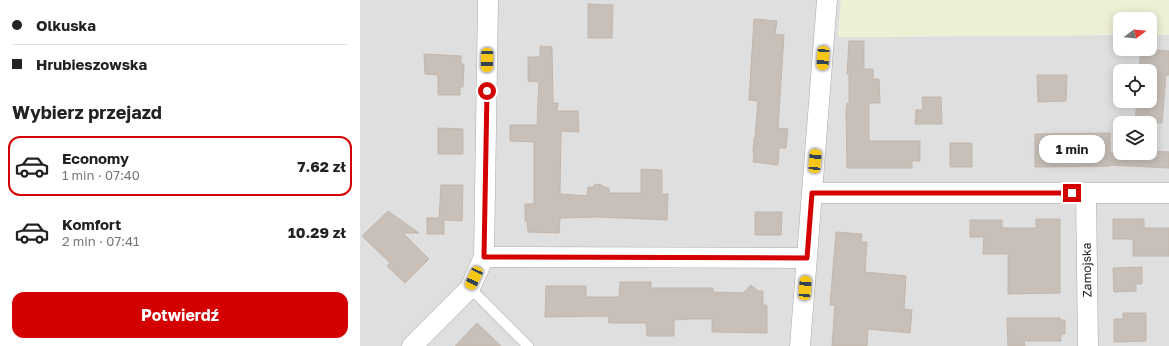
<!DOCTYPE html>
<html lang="pl">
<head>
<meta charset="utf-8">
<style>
  body { margin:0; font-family:"Golos Text",sans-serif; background:#f6f6f6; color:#222; height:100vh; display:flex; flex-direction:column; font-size:15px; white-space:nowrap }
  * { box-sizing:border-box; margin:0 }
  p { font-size:13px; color:#767676 }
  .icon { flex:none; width:22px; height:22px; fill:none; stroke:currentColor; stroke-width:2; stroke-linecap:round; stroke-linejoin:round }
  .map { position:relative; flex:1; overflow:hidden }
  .sheet { display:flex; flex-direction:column; background:#fff; width:360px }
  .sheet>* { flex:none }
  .top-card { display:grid; align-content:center; height:88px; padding:0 12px; background:#fff }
  .needle { width:26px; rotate:74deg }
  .buttons { position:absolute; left:753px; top:12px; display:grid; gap:8px }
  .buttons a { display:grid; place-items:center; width:44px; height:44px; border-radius:8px; background:#fff; box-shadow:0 2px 10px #0003; font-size:20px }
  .end { position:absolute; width:18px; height:18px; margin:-9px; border:5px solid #d40000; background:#fff; box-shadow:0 0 0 2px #fff }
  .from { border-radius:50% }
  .bubble { position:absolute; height:28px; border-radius:12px; background:#fff; box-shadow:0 2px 10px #0003; font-size:13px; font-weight:700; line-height:28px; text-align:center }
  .car { position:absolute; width:12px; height:24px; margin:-12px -6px; border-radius:5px; box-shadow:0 0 3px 1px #0007; background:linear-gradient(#f5c518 24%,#345 0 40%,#f5c518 0 76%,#345 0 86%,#f5c518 0) }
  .top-card b { display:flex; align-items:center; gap:14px; height:38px; font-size:15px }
  .top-card b+b { border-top:1px solid #e0e0e0 }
  .top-card i { width:10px; height:10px; background:#222 }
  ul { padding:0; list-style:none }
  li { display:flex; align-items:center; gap:12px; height:60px; margin:0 8px 6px; padding:0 4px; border:2px solid transparent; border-radius:12px }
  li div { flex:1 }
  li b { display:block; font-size:15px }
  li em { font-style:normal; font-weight:700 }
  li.current { border-color:#d40000 }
  li>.icon { width:36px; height:36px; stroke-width:1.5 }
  h2 { padding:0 12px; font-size:18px; line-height:48px }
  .action { display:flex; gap:8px; margin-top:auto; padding:8px 12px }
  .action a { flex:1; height:46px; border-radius:12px; background:#d40000; color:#fff; font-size:16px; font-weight:700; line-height:46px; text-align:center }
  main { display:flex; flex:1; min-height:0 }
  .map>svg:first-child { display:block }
  .residential { fill:#e0dfdf; fill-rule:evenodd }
  .farmland { fill:#eef0d5 }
  .building { fill:#c7bfb8; stroke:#c4b6ab }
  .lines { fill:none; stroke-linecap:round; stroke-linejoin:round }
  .lane-casing { stroke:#a9a9a9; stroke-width:11 }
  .street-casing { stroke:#a9a9a9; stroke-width:21 }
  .lane { stroke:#fff; stroke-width:10 }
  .street { stroke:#fff; stroke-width:20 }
  .route { stroke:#d40000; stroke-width:5 }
  .labels { text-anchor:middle; stroke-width:4; stroke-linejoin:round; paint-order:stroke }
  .street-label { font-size:12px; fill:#222; stroke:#fff }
</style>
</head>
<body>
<main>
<section class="sheet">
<div class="top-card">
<b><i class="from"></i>Olkuska</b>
<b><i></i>Hrubieszowska</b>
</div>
<h2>Wybierz przejazd</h2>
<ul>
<li class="current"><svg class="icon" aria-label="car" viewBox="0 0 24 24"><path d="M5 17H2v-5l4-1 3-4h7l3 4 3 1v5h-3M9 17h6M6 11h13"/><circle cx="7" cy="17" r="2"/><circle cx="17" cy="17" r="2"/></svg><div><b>Economy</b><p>1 min · 07:40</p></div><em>7.62 zł</em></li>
<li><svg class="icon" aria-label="car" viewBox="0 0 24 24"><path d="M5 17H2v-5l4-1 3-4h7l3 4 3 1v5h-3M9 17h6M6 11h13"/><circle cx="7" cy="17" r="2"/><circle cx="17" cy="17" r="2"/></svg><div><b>Komfort</b><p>2 min · 07:41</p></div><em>10.29 zł</em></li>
</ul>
<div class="action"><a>Potwierdź</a></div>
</section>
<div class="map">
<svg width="809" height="346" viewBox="0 0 809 346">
  <rect width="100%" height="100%" fill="#f2efe9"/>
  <!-- residential -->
  <path class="residential" d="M0,0h481l-3,37 282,-2v14h30v-14h19v311h-809zM760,71h30v30h-30zM760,123h30v30h-30z"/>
  <!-- farmland -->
  <path class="farmland" d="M481,0h328v35h-19v-16h-30v16l-282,2z"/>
  <!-- building -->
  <path class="building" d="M228,4l25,1 -1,33h-24z
    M394,19l23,2 -2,13 9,1 -6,93 10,1 -2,19h-7l-1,17 -25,-3 1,-9 -1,-1 1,-14h1l3,-37 -9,-1z
    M489,41h15v28h9v10h6l1,24h-11v38h51v20h-8v7h-65l-1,-57 1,-8h2v-29h-2z
    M180,46l12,1 1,56h5l-1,8h21l1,21 -18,-1 -1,63 27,2 1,-9h5l2,-3 7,1 2,2 5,1v5h32v-24l21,1v24h6l-1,26 -69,-3 -38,1 -1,15 -31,-1 -1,-11h-2v-17h9v-62l-24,-1v-16h27l2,-43 -11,-1v-24h12z
    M781,49l28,2v24h-3l-4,48h-27l2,-22h13v-30h-11z
    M64,54l37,2v8h3l-1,23h-3v8h-22v-20l-13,-1z
    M677,75h30l-1,26 -28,1z
    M562,97h19l1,27h-27l1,-14h7z
    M78,128l25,1v25h-25z
    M750,133v20h40v-2l19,1v16l-59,-3v1l-75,1v-33z
    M590,143h22v24h-22z
    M81,185h22l-1,36 -18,-1v14h-17v-16h12z
    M28,211l31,22h-16l26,26 -24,24 -18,-17 3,-3 -28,-27z
    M395,212h27l-1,23h-26z
    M676,219h24v74l-52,1v-40h-25l1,-17h-14v-17h32v8h34z
    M753,219h31v9h25v28h-36v-17h-20z
    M476,232l26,2 -1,8h6l-2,30 41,4 -2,33 8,1 -2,23 -42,-4 -1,17h-35l3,-41h-5z
    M782,267v17h-6v7l-22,1 -1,-24z
    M260,282h31v6h62v4l30,1 8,-8 7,6h5v14h4v28l-55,-1v-13h-23l-15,1v16h-27l-1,-13h-37l-1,-7 -63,1 1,-31h40v11h33z
    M763,313h23v28l-32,1v-23h9z
    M647,318h53v2h5v14h-4v7h-37l1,5h-17z
    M117,323l24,23h-46z"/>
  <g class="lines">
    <!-- lane casing -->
    <g class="lane-casing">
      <path id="lane" d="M110,288l58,58"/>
    </g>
    <!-- street casing -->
    <g class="street-casing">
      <path id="street" d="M452,193h357
        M726,193l2,153
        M124,257l4,-257
        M52,346l58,-58 14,-31 323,1
        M440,346l27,-346"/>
    </g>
    <!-- lane -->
    <use href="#lane" class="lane"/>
    <!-- street -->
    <use href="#street" class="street"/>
  </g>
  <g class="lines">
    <!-- route -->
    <path class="route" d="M127,91l-3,166 323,1 5,-65h260"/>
  </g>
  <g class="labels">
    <!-- street labels -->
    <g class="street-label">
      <text transform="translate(727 270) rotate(-91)" y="4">Zamojska</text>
    </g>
  </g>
</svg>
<div class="buttons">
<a><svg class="needle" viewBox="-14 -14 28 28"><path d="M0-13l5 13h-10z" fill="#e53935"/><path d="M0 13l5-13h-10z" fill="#767676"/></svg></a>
<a><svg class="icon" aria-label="locate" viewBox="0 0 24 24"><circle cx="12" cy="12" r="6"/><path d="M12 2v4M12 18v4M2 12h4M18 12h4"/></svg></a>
<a><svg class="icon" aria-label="layers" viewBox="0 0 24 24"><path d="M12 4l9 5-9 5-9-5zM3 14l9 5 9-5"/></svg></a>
</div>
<i class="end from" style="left:127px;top:91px"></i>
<i class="end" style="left:712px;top:193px"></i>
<div class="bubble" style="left:679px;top:135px;width:66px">1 min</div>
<i class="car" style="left:463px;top:58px;rotate:184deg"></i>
<i class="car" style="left:127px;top:60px;rotate:181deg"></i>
<i class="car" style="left:455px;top:161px;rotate:5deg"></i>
<i class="car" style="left:114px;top:278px;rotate:205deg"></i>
<i class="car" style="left:445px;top:288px;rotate:4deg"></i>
</div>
</main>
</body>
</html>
